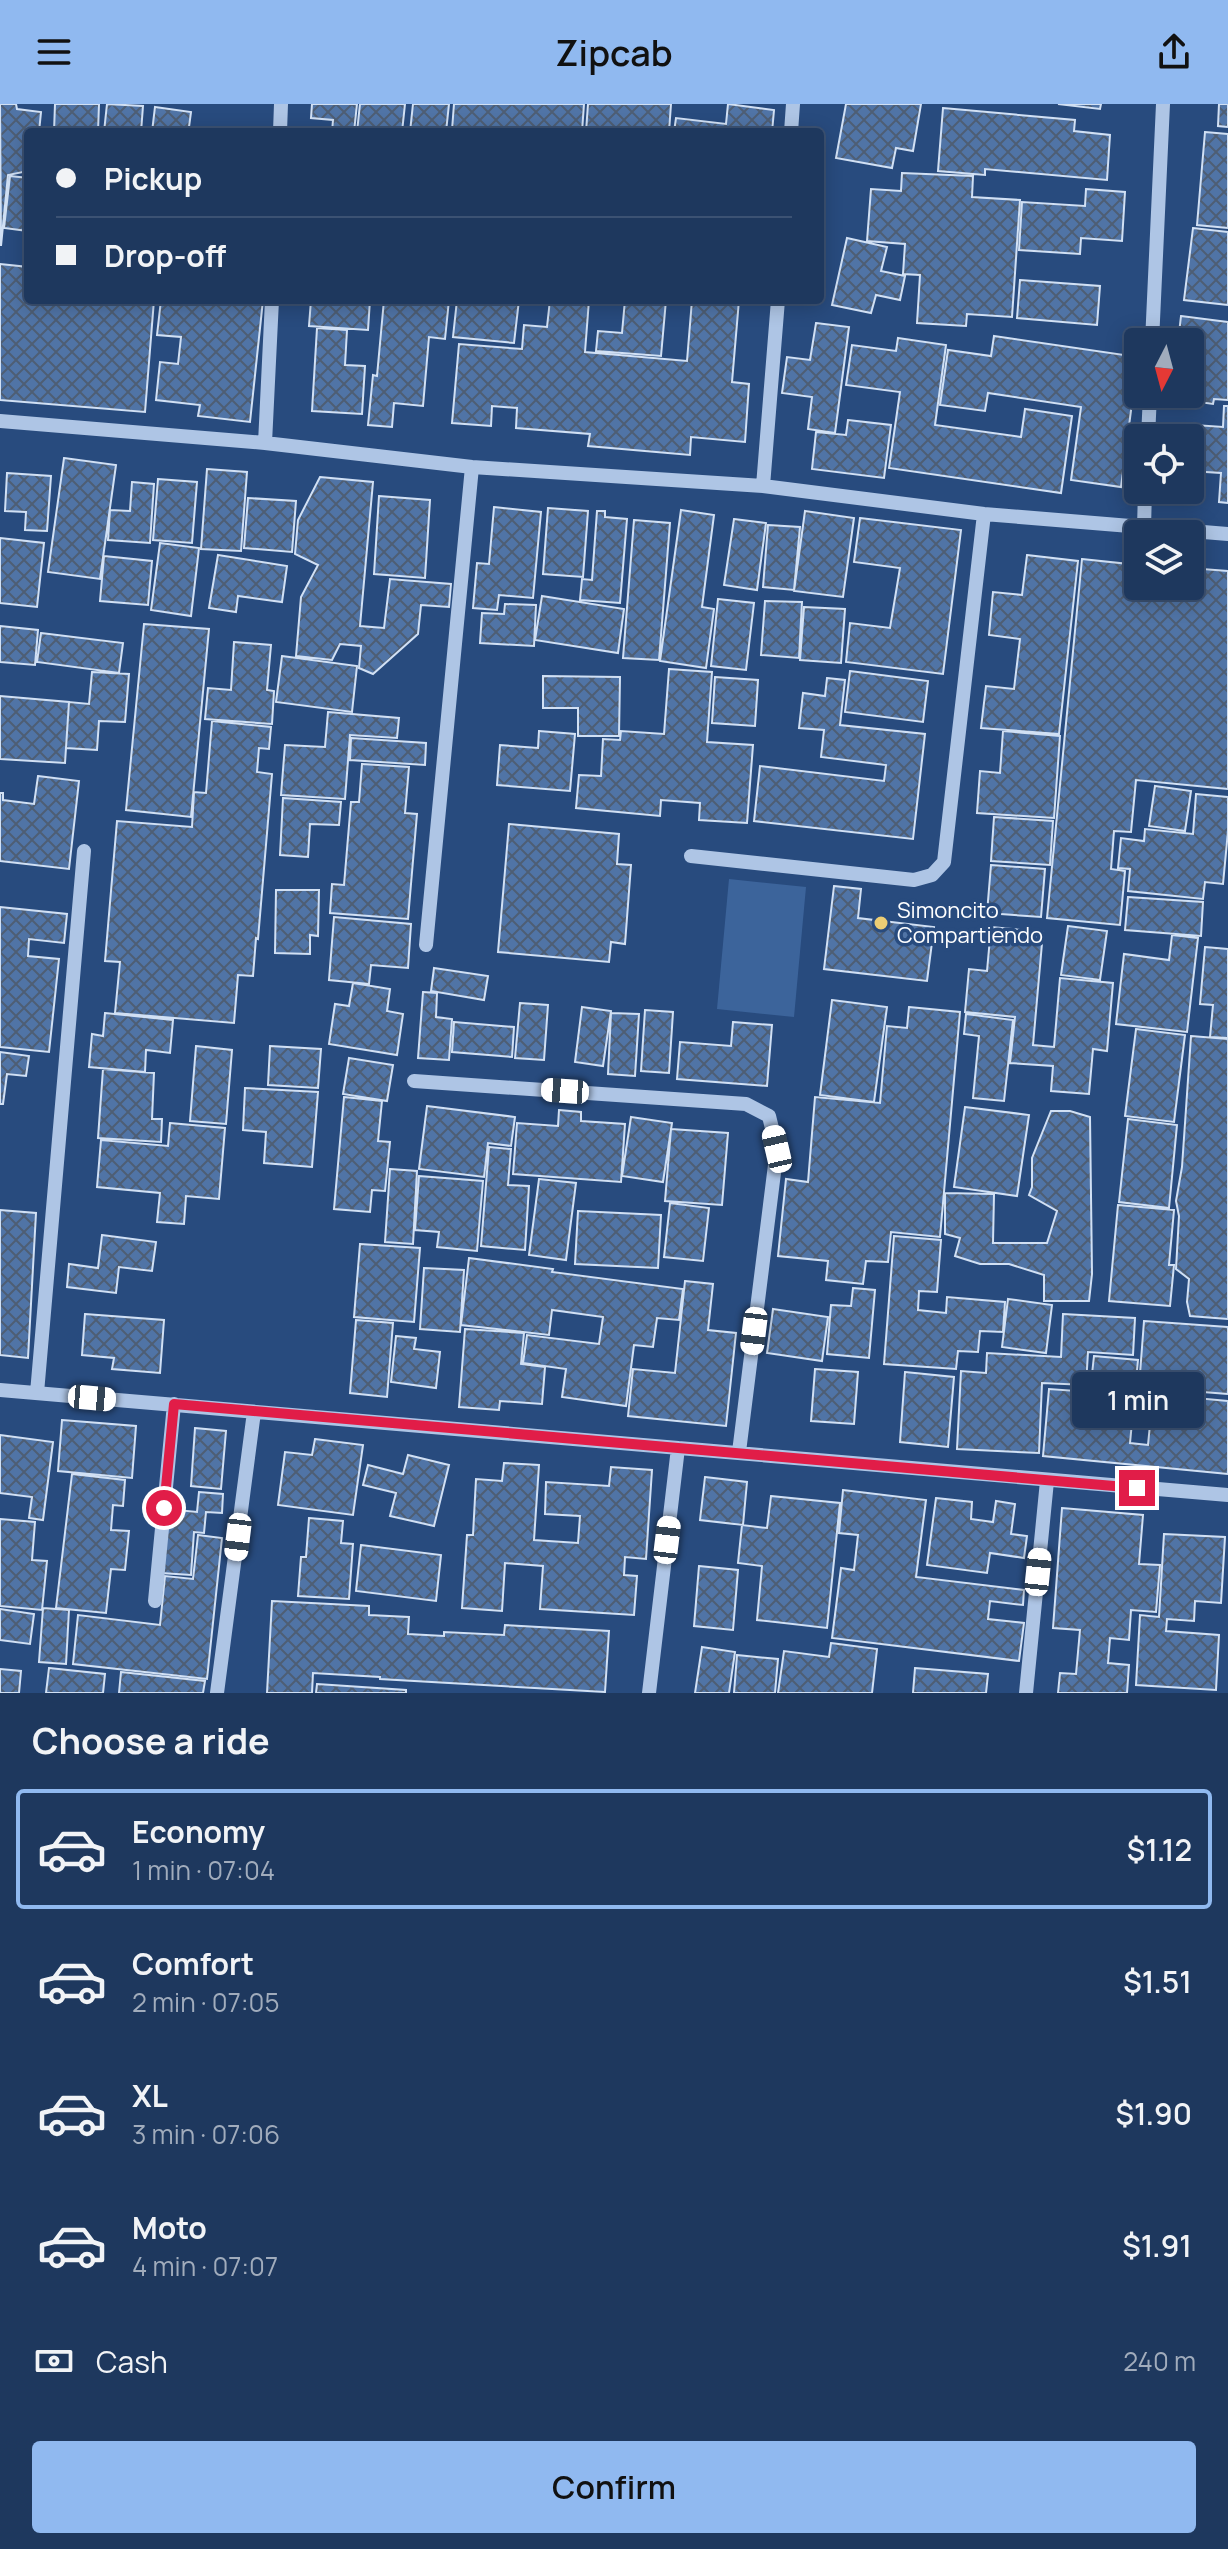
<!DOCTYPE html>
<html lang="en">
<head>
<meta charset="utf-8">
<style>
  body { margin:0; font-family:Manrope,sans-serif; background:#2b4367; color:#f1f3f6; height:100vh; display:flex; flex-direction:column; font-size:30px; white-space:nowrap }
  * { box-sizing:border-box; margin:0 }
  p { font-size:26px; color:#a1acbc }
  .icon { flex:none; width:44px; height:44px; fill:none; stroke:currentColor; stroke-width:2; stroke-linecap:round; stroke-linejoin:round }
  .map { position:relative; height:1589px; overflow:hidden }
  .drawer { display:flex; flex-direction:column; background:#1e385e; flex:1 }
  .drawer>* { flex:none }
  .banner { position:absolute; left:24px; top:24px; width:800px; height:176px; border-radius:8px; box-shadow:0 4px 20px #0003,0 0 0 2px #3c5273; display:grid; align-content:center; height:176px; padding:0 32px; background:#1e385e }
  .needle { width:52px; rotate:186deg }
  .controls { position:absolute; left:1124px; top:224px; display:grid; gap:16px }
  .controls a { display:grid; place-items:center; width:80px; height:80px; border-radius:8px; background:#1e385e; box-shadow:0 4px 20px #0003,0 0 0 2px #3c5273; font-size:40px }
  .end { position:absolute; width:36px; height:36px; margin:-18px; border:10px solid #e11d48; background:#fff; box-shadow:0 0 0 4px #fff }
  .from { border-radius:50% }
  .bubble { position:absolute; height:56px; border-radius:8px; background:#1e385e; box-shadow:0 4px 20px #0003,0 0 0 2px #3c5273; font-size:26px; font-weight:600; line-height:56px; text-align:center }
  .car { position:absolute; width:24px; height:48px; margin:-24px -12px; border-radius:10px; box-shadow:0 0 6px 2px #0007; background:linear-gradient(#fff 24%,#345 0 40%,#fff 0 76%,#345 0 86%,#fff 0) }
  .banner b { display:flex; align-items:center; gap:28px; height:76px; font-size:30px }
  .banner b+b { border-top:2px solid #3c5273 }
  .banner i { width:20px; height:20px; background:#f1f3f6 }
  ul { padding:0; list-style:none }
  li { display:flex; align-items:center; gap:24px; height:120px; margin:0 16px 12px; padding:0 16px; border:4px solid transparent; border-radius:8px }
  li div { flex:1 }
  li b { display:block; font-size:30px }
  li em { font-style:normal; font-weight:600 }
  li.current { border-color:#90b9f0 }
  li>.icon { width:72px; height:72px; stroke-width:1.5 }
  h2 { padding:0 32px; font-size:36px; line-height:96px }
  .pay { display:flex; align-items:center; gap:20px; height:88px; padding:0 32px; font-size:30px }
  .pay p { margin-inline-start:auto }
  .primary-button { display:flex; gap:16px; margin-top:auto; padding:16px 32px }
  .primary-button a { flex:1; height:92px; border-radius:8px; background:#90b9f0; color:#111; font-size:32px; font-weight:600; line-height:92px; text-align:center }
  header { display:flex; justify-content:space-between; align-items:center; height:104px; padding:0 32px; background:#90b9f0; color:#111; font-size:36px; font-weight:600 }
  .map>svg:first-child { display:block }
  .garden { fill:#3c649b }
  .building { fill:url(#building-cross-hatch); stroke:#d1e0f4; stroke-width:2 }
  .lines { fill:none; stroke-linecap:round; stroke-linejoin:round }
  .minor { stroke:#aec5e5; stroke-width:14 }
  .route { stroke:#e11d48; stroke-width:10 }
  .poi-dot { fill:#eccd74; stroke:#284b7e; stroke-width:3 }
  .labels { text-anchor:middle; stroke-width:7; stroke-linejoin:round; paint-order:stroke }
  .poi-label { font-size:22px; fill:#fff; stroke:#284b7e; text-anchor:start }
</style>
</head>
<body>
<header><svg class="icon" aria-label="menu" viewBox="0 0 24 24"><path d="M4 6h16M4 12h16M4 18h16"/></svg>Zipcab<svg class="icon" aria-label="share" viewBox="0 0 24 24"><path d="M12 15V3M7 8l5-5 5 5M5 13v7h14v-7"/></svg></header>
<div class="map">
<svg width="1228" height="1589" viewBox="0 0 1228 1589">
  <defs>
    <pattern id="building-cross-hatch" width="8" height="8" patternUnits="userSpaceOnUse" patternTransform="scale(2)"><rect width="8" height="8" fill="#5074a6"/><path d="M0 0l8 8M0 8l8-8" fill="none" stroke="#4e5e74"/></pattern>
  </defs>
  <rect width="100%" height="100%" fill="#284b7e"/>
  <!-- garden -->
  <path class="garden" d="M729,775l77,8 -12,130 -77,-8z"/>
  <!-- building -->
  <path class="building" d="M0,0h16l1,5 24,3 -2,20h-11v39l-20,4 -7,71z
    M55,0h44l-1,28h-44z
    M107,0l36,2 -2,26h-37z
    M312,0h45l-3,28h-22l1,-12 -22,-2z
    M360,0h45l-3,28h-45z
    M413,0h36l-3,28h-36z
    M454,0h130l-2,28 -130,-2z
    M588,0h83l-2,28h-83z
    M728,0l46,6 -2,22h-98l2,-14 50,6z
    M846,0h75l-8,47 -17,-3 -4,20 -56,-10z
    M1058,0h43l-1,5z
    M1219,0h9v23l-10,-1z
    M155,3l36,5 -2,15 26,3v2h-63z
    M943,4l132,12 -1,11 36,4 -3,45 -122,-11v6l-47,-4z
    M1205,28l23,2v94l-31,-3z
    M902,69l71,3 -1,21 48,3 -8,117 -45,-3 -1,12 -49,-3 3,-48 -17,-1 2,-30 -38,-3 4,-52 30,2z
    M10,72l18,2v53l-24,-3z
    M1086,85l39,3 -3,49 -41,-3 -1,16 -61,-4 3,-48 63,4z
    M1193,124l35,4v73l-44,-5z
    M847,134l40,9 -6,24 24,5 -5,24 -24,-5 -5,18 -39,-8z
    M0,160l28,3v33h126l-9,112 -145,-12z
    M1020,176l80,6 -3,39 -80,-7z
    M161,196h102l-13,122 -52,-6 2,-11 -44,-5 4,-38 18,2 3,-27 -24,-2z
    M311,196h59l-2,30 -59,-4z
    M384,196h65l-4,39 -16,-2 -6,69 -29,-3 -2,24 -24,-2 5,-50 4,1z
    M457,196h62l-5,43 -61,-6z
    M550,196h39l-4,52 102,9 5,-61h47l-7,82 17,2 -4,58 -54,-5 -1,18 -102,-9 2,-12 -74,-6 1,-20 -25,-2 -1,20 -39,-3 7,-79 63,5 2,-24 23,2z
    M625,196h41l-5,56 -65,-5 2,-20 24,2z
    M1181,212l47,6v78l-14,-1 -1,5 -22,-3 6,-40 -7,-1v-18h-12z
    M816,219l33,4 -14,106 -27,-4 4,-32 -30,-4 5,-36 23,3z
    M317,224l30,2 -2,35 20,1 -3,48 -50,-3z
    M994,232l144,21 -17,130 -50,-7 10,-73 -93,-14 -3,18 -45,-6 8,-55 43,6z
    M898,234l48,7 -11,80 86,12 4,-28 47,7 -11,77 -172,-25 11,-76 -54,-7 6,-40 44,6z
    M1224,302h4v97l-9,-1 2,-29 -30,-2 4,-46 28,2z
    M848,316l43,5 -7,53 -72,-9 4,-37 30,3z
    M64,354l52,7 -16,114 -52,-7z
    M207,365l40,3 -6,79 -40,-2z
    M7,369l44,3 -4,55 -22,-1 1,-18 -21,-1z
    M320,373l53,5 -13,144 24,2 6,-49 61,5 -2,23 -28,-2 -3,29 -45,40 -14,-6 2,-22 -21,-2 -8,16 -36,-4 5,-59 17,-32 -23,-11 3,-34z
    M158,375l39,3 -5,61 -39,-3z
    M132,378l22,2 -4,59 -42,-3 2,-30 20,1z
    M379,392l51,4 -5,78 -51,-4z
    M248,394l48,3 -4,51 -48,-4z
    M494,403l47,5 -8,86 -34,-3 -2,15 -24,-2 4,-45 12,1z
    M548,404l40,3 -5,66 -40,-3z
    M681,406l33,5 -12,92 12,2 -8,59 -46,-7z
    M597,407h8v6l22,2 -7,84 -40,-3 2,-21 10,1z
    M805,407l49,7 -11,79 -49,-6z
    M860,414l101,12 -18,144 -97,-12 4,-39 40,5 10,-60 -46,-6z
    M734,415l32,4 -9,67 -33,-5z
    M634,416l36,3 -11,137 -36,-2z
    M768,421l32,2 -6,63 -31,-3z
    M0,434l44,5 -7,64 -37,-4z
    M160,439l39,5 -8,68 -40,-6z
    M218,451l69,11 -5,36 -44,-6 -2,16 -27,-4z
    M1027,451l51,6 -19,173 -78,-6 5,-42 28,3 6,-50 -31,-4 4,-43 29,3z
    M104,452l48,5 -4,44 -48,-4z
    M1082,455l56,6v21h52v-18l38,3v218l-92,-9 -5,52 -17,-1 -3,38 14,2 -5,54 -73,-7z
    M542,492l82,13 -6,44 -83,-13z
    M718,495l36,4 -8,67 -35,-4z
    M765,497l37,1 -3,56 -38,-3z
    M505,500l31,1 -2,41 -54,-3 2,-30 22,1z
    M804,503l41,2 -4,54 -41,-3z
    M144,520l65,5 -18,188 -65,-7z
    M0,522l38,4 -3,35 -35,-3z
    M41,529l82,10 -4,30 -82,-11z
    M234,538l37,3 -4,45 7,1 -2,33 -67,-5 3,-31 23,2z
    M282,552l75,10 -5,46 -76,-10z
    M669,565l43,3 -5,70 46,3 -6,78 -48,-3 1,-17 -39,-3 -1,16 -84,-8 3,-33 22,1 2,-37 17,1 1,-9 43,3z
    M850,567l78,10 -5,41 -78,-10z
    M92,568l37,2 -4,48 -26,-1 -2,29 -31,-2 3,-46 20,2z
    M543,572l77,1 -1,59h-41v-28h-35z
    M715,573l43,3 -3,46 -43,-3z
    M827,574l18,2 -5,45 85,9 -12,105 -159,-18 6,-55 124,15 2,-16 -65,-8 3,-27 -25,-2 4,-35 22,3z
    M0,592l69,6 -4,61 -65,-4z
    M328,608l71,6 -2,20 -47,-3 -5,64 -64,-4 4,-50 40,2z
    M212,617l59,6 -2,22 -10,-1 -2,24 15,2 -14,165 -2,-1 -3,38 -15,-1 -4,48 -119,-10 5,-51 -15,-1 12,-140 75,6 2,-35 12,1z
    M539,627l36,3 -5,57 -73,-6 3,-40 38,3z
    M1003,627l57,5 -6,82 -77,-5 3,-42 20,2z
    M351,634l75,5 -1,22 -75,-5z
    M362,660l47,3 -4,46 12,1 -9,105 -78,-6 2,-29 12,1 7,-83h8z
    M38,672l41,5 -10,88 -69,-8v-68h3v7l31,4z
    M1155,682l36,5 -6,40 -36,-5z
    M1196,690l32,3v34l-5,53 -18,-2 -2,17 -75,-8 2,-22 -12,-1 3,-30 23,3 1,-12 48,5z
    M283,694l58,4 -2,23 -29,-1 -2,33 -28,-2z
    M994,713l59,4 -3,44 -59,-4z
    M509,720l110,10 -2,30 14,1 -6,79 -14,-2 -2,20 -111,-10z
    M991,761l54,4 -4,48 -54,-4z
    M834,782l27,3 -3,29 76,9 -7,54 -103,-12z
    M276,786h43l-1,46 -8,-1v19l-35,-1z
    M1128,793l75,5 -2,34 -76,-6z
    M0,803l67,7 -3,29 -35,-4 -1,17 31,3 -10,93 -49,-5z
    M334,813l77,7 -3,44 -37,-3 -2,19 -40,-4z
    M1068,822l39,5 -7,49 -39,-5z
    M991,823l52,5 -10,113 21,2 6,-69 53,5 -6,68 -14,-2 -4,45 -38,-3 2,-25 -43,-3 5,-46 -50,-5 4,-43 18,2z
    M1172,831l26,3 -11,94 -71,-8 8,-70 45,6z
    M1205,843l23,2v89l-18,-1 3,-32 -13,-1z
    M434,864l54,8 -4,24 -53,-9z
    M353,879l37,6 -3,22 16,3 -6,41 -68,-11 6,-40 14,2z
    M423,888l14,1 -1,24 16,2 -3,41 -31,-2z
    M832,896l55,7 -13,95 -54,-7z
    M520,899l28,2 -4,55 -29,-2z
    M582,903l29,4 -8,55 -28,-4z
    M909,903l51,5 -20,225 -49,-5 -3,30 -22,-1 -3,23 -37,-4 2,-19 -50,-5 8,-77 22,3 7,-85 65,6 7,-77 20,2z
    M645,906l28,2 -4,61 -28,-2z
    M105,909l68,7 -3,33 -24,-3 -1,22 -56,-5 3,-33 11,2z
    M611,909l28,1 -4,62 -27,-2z
    M966,910l47,6 -9,81 -31,-3 6,-62 -15,-2z
    M454,918l60,5 -2,30 -60,-5z
    M733,918l39,3 -5,61 -90,-7 3,-37 51,4z
    M1136,925l49,6 -11,87 -49,-6z
    M1191,932l37,3v280l-38,-3 -3,-14 2,-23 -13,-10 3,-53 -3,-15 6,-34z
    M196,942l36,4 -6,74 -36,-3z
    M270,942l51,3 -3,39 -50,-3z
    M0,948l29,4 -3,20 -19,-2 -4,30h-3z
    M349,954l44,7 -6,36 -44,-7z
    M103,965l51,4 -2,46h10l-1,23 -63,-4z
    M245,984l73,4 -6,75 -48,-4 2,-31 -23,-2z
    M344,993l38,4 -4,40 12,1 -5,49 -13,-1 -2,22 -36,-3z
    M427,1002l88,11 -4,29 -23,-3 -4,34 -65,-8z
    M965,1003l64,8 -12,81 -63,-9z
    M559,1006l22,2v9l44,3 -4,58 -108,-8 4,-51 41,3z
    M1051,1007h19l20,6 2,157 -3,27h-45v-26l-35,-11h-29l-25,-8 5,-18 -15,-4v-41l49,1 -1,49h54l10,-32 -28,-16 3,-8v-29z
    M631,1013l41,6 -9,59 -41,-6z
    M1128,1015l49,6 -8,83 -50,-6z
    M170,1019l55,5 -6,71 -33,-3 -2,28 -27,-2 3,-29 -63,-6 4,-47 67,6z
    M671,1025l57,4 -6,72 -57,-4z
    M489,1043l22,2 -3,36 21,1 -4,64 -44,-4z
    M390,1065l27,2 -4,73 -28,-2z
    M419,1072l64,5 -6,70 -40,-4 2,-15 -24,-2z
    M539,1075l37,4 -10,77 -37,-5z
    M670,1099l39,5 -6,53 -39,-4z
    M1118,1101l56,5 -5,55h5l-4,41 -61,-5z
    M0,1106l36,3 -8,145 -28,-3z
    M578,1107l83,4 -3,53 -83,-4z
    M102,1131l54,7 -4,29 -33,-4 -3,26 -49,-6 2,-23 29,4z
    M894,1132l47,4 -4,52 -18,-1 -1,19 28,3 1,-16 58,5 -2,30 -23,-1 -2,21 -20,-1 -2,18 -72,-5z
    M360,1140l60,4 -6,74 -60,-5z
    M469,1154l84,11 -1,3 131,17 -4,31 -22,-2 -4,29 -19,-2 -8,61 -64,-9 4,-28 -43,-6 4,-28 72,9 4,-27 -51,-7 -3,25 -88,-10z
    M424,1164l40,2 -4,62 -40,-3z
    M685,1177l28,3 -5,46 28,3 -10,93 -98,-10 5,-47 42,4z
    M853,1184l22,2 -6,68 -42,-4 4,-49 20,1z
    M1008,1195l44,6 -6,48 -44,-6z
    M773,1205l55,8 -6,44 -55,-8z
    M85,1210l79,6 -4,53 -48,-4 2,-11 -32,-3z
    M1063,1210l72,4 -2,37 -45,-3 -2,33 -44,-2 -3,70 -82,-4 4,-78 25,2 1,-20 74,4z
    M356,1216l37,3 -6,74 -37,-4z
    M1144,1217l84,6v67l-89,-7z
    M465,1225l59,4 -3,31 24,3 -3,37 -42,-3 -1,9 -40,-3z
    M396,1232l20,2 -2,11 26,3 -4,36 -45,-6z
    M1094,1252l44,4 -8,83 18,2 5,-51 75,7v73l-185,-18 6,-67 41,3z
    M815,1265l43,3 -4,52 -43,-3z
    M905,1268l49,5 -6,70 -48,-5z
    M62,1316l74,6 -4,52 -74,-7z
    M195,1324l31,3 -5,58 -30,-3z
    M0,1331l53,7 -10,78 -14,-2 3,-21 -32,-4z
    M315,1335l48,6 -10,70 -75,-10 7,-53 27,3z
    M408,1351l41,10 -15,61 -44,-10 6,-23 -33,-8 5,-20 35,9z
    M504,1359l35,2 -5,75 44,3 2,-27 -35,-2 1,-32 63,4 2,-19 41,3 -6,89 -21,-2 -1,18 13,1 -3,39 -94,-6 3,-43 -38,-3 -3,48 -40,-3 5,-73h6l3,-56 26,2z
    M72,1370l53,6 -2,26 -10,-1 -2,25 18,1 -4,39 -14,-1 -5,44 -50,-5z
    M705,1373l42,5 -4,43 -43,-5z
    M843,1386l83,10 -10,77 108,13 -1,15 -33,-4 -2,18 36,4 -5,38 -187,-23 9,-70 13,2 4,-35 -19,-2z
    M199,1388l24,2 -1,19 -16,-1 -2,21 -10,-1 -3,43 -30,-2 6,-64 30,3z
    M771,1392l69,7 -13,125 -70,-8 5,-54 -24,-3 4,-38 25,3z
    M936,1394l36,4 -1,17 22,3 3,-21 19,3 -4,30 16,2 -3,22 -34,-5 -3,20 -60,-8z
    M1062,1404l81,7 -4,49 21,1 -4,47 -25,-2 -2,30 -19,-2 -2,25 21,2 -2,28h-69l2,-20 16,1 4,-44 -27,-2z
    M309,1414l34,3 -2,22 12,1 -4,55 -51,-3 3,-39h5z
    M0,1415l35,3 -3,38 15,1 -5,49 -42,-4z
    M1164,1430l61,3 -4,66 -26,-2 -1,20 -27,-2 -1,12 53,4 -3,55 -80,-5 4,-70 19,2z
    M198,1431l24,3 -15,141 -134,-15 5,-49 82,10 5,-49 28,3z
    M361,1441l80,10 -5,46 -80,-10z
    M699,1462l39,4 -5,60 -39,-4z
    M272,1497l97,5v9l40,2 -1,17 36,2v-4l60,3 1,-10 104,6 -4,61 -225,-13v-2l-67,-4 -1,20h-45z
    M43,1504l26,2 -3,54 -27,-2z
    M0,1505l34,5 -4,30 -30,-4z
    M831,1539l46,6 -5,44h-94l6,-42 45,6z
    M702,1543l33,5 -6,41h-34z
    M737,1551l41,4 -3,34h-41z
    M49,1564l56,6 -2,19h-57z
    M915,1564l73,6 -2,19h-73z
    M0,1565l21,2 -2,22h-19z
    M121,1568l84,9 -2,12h-84z
    M317,1580l89,6v3h-90z"/>
  <g class="lines">
    <!-- minor -->
    <path class="minor" d="M280,28l1,-28
      M791,28l2,-28
      M1152,238l11,-238
      M0,317l265,22 207,24 291,19 221,28 244,20
      M1148,334l2,-44
      M265,339l7,-143
      M763,382l15,-186
      M1144,424l1,-38
      M691,752l223,24 18,-5 12,-13 40,-348
      M426,841l46,-478
      M414,977l332,23 23,12 8,33 -38,303
      M0,1286l1228,105
      M37,1289l47,-542
      M155,1497l19,-197
      M217,1589l37,-281
      M649,1589l29,-245
      M1026,1589l21,-212"/>
  </g>
  <g class="lines">
    <!-- route -->
    <path class="route" d="M164,1404l10,-104 963,84"/>
  </g>
  <!-- markers -->
  <circle class="poi-dot" cx="881" cy="819" r="8"/>
  <g class="labels">
    <!-- poi labels -->
    <g class="poi-label">
      <text x="897" y="814">Simoncito<tspan x="897" dy="25">Compartiendo</tspan></text>
    </g>
  </g>
</svg>
<div class="controls">
<a><svg class="needle" viewBox="-14 -14 28 28"><path d="M0-13l5 13h-10z" fill="#e53935"/><path d="M0 13l5-13h-10z" fill="#a1acbc"/></svg></a>
<a><svg class="icon" aria-label="locate" viewBox="0 0 24 24"><circle cx="12" cy="12" r="6"/><path d="M12 2v4M12 18v4M2 12h4M18 12h4"/></svg></a>
<a><svg class="icon" aria-label="layers" viewBox="0 0 24 24"><path d="M12 4l9 5-9 5-9-5zM3 14l9 5 9-5"/></svg></a>
</div>
<i class="end from" style="left:164px;top:1404px"></i>
<i class="end" style="left:1137px;top:1384px"></i>
<div class="bubble" style="left:1072px;top:1268px;width:132px">1 min</div>
<i class="car" style="left:565px;top:987px;rotate:274deg"></i>
<i class="car" style="left:777px;top:1045px;rotate:347deg"></i>
<i class="car" style="left:754px;top:1227px;rotate:187deg"></i>
<i class="car" style="left:92px;top:1294px;rotate:95deg"></i>
<i class="car" style="left:238px;top:1433px;rotate:187deg"></i>
<i class="car" style="left:667px;top:1436px;rotate:7deg"></i>
<i class="car" style="left:1038px;top:1468px;rotate:6deg"></i>
<div class="banner">
<b><i class="from"></i>Pickup</b>
<b><i></i>Drop-off</b>
</div>
</div>
<section class="drawer">
<h2>Choose a ride</h2>
<ul>
<li class="current"><svg class="icon" aria-label="car" viewBox="0 0 24 24"><path d="M5 17H2v-5l4-1 3-4h7l3 4 3 1v5h-3M9 17h6M6 11h13"/><circle cx="7" cy="17" r="2"/><circle cx="17" cy="17" r="2"/></svg><div><b>Economy</b><p>1 min · 07:04</p></div><em>$1.12</em></li>
<li><svg class="icon" aria-label="car" viewBox="0 0 24 24"><path d="M5 17H2v-5l4-1 3-4h7l3 4 3 1v5h-3M9 17h6M6 11h13"/><circle cx="7" cy="17" r="2"/><circle cx="17" cy="17" r="2"/></svg><div><b>Comfort</b><p>2 min · 07:05</p></div><em>$1.51</em></li>
<li><svg class="icon" aria-label="car" viewBox="0 0 24 24"><path d="M5 17H2v-5l4-1 3-4h7l3 4 3 1v5h-3M9 17h6M6 11h13"/><circle cx="7" cy="17" r="2"/><circle cx="17" cy="17" r="2"/></svg><div><b>XL</b><p>3 min · 07:06</p></div><em>$1.90</em></li>
<li><svg class="icon" aria-label="car" viewBox="0 0 24 24"><path d="M5 17H2v-5l4-1 3-4h7l3 4 3 1v5h-3M9 17h6M6 11h13"/><circle cx="7" cy="17" r="2"/><circle cx="17" cy="17" r="2"/></svg><div><b>Moto</b><p>4 min · 07:07</p></div><em>$1.91</em></li>
</ul>
<div class="pay"><svg class="icon" aria-label="cash" viewBox="0 0 24 24"><path d="M3 7h18v10H3z"/><circle cx="12" cy="12" r="2"/></svg>Cash<p>240 m</p></div>
<div class="primary-button"><a>Confirm</a></div>
</section>
</body>
</html>
